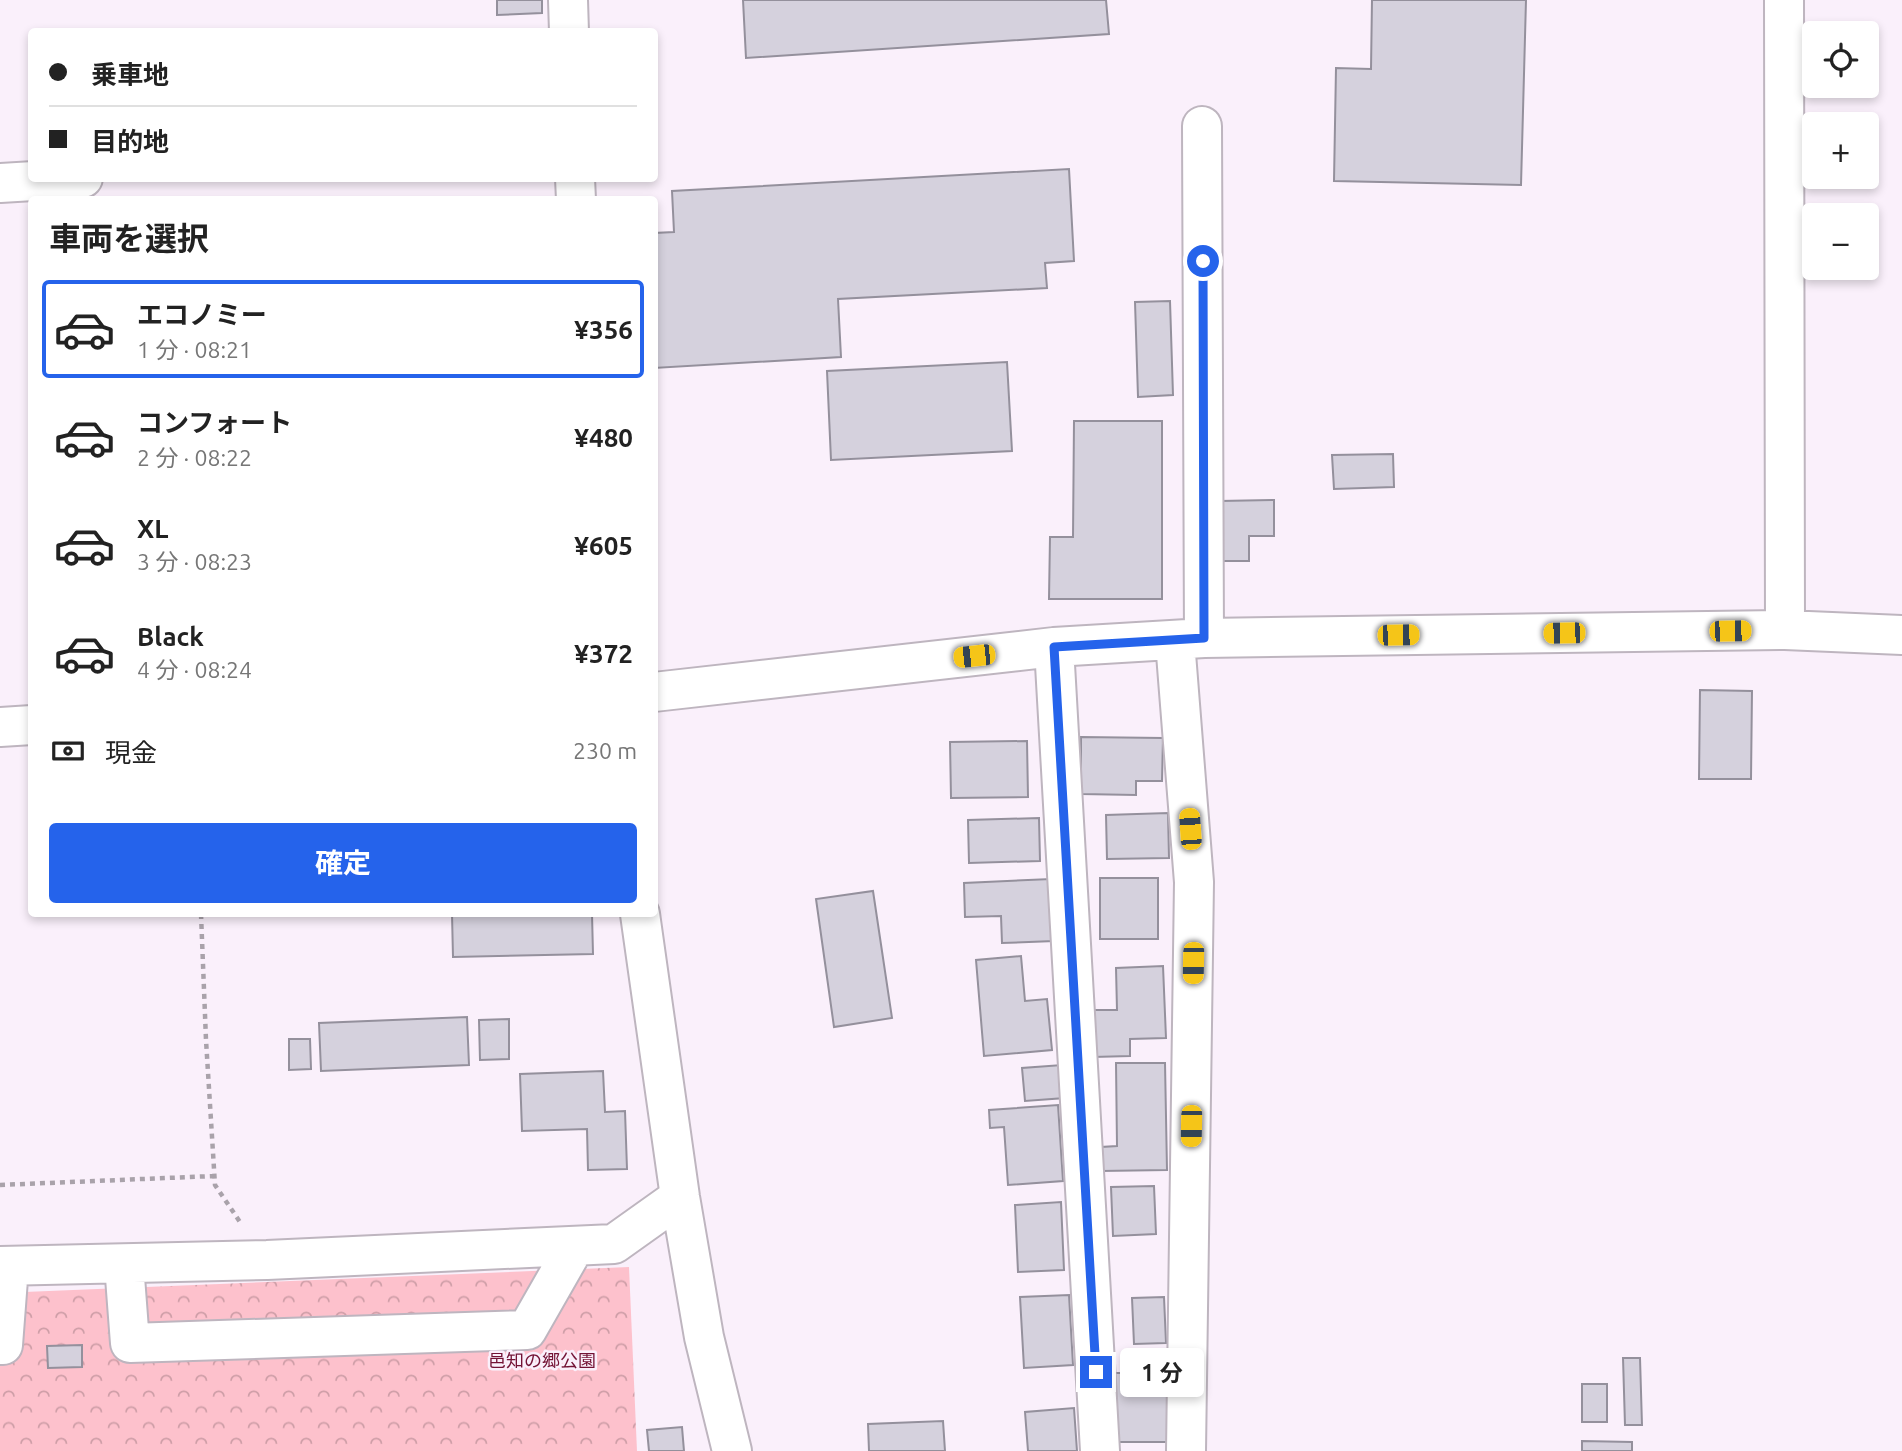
<!DOCTYPE html>
<html lang="ja">
<head>
<meta charset="utf-8">
<style>
  body { margin:0; font-family:Ubuntu,"Noto Sans JP",sans-serif; background:#f6f6f6; color:#222; height:100vh; display:flex; flex-direction:column; font-size:26px; white-space:nowrap }
  * { box-sizing:border-box; margin:0 }
  p { font-size:23px; color:#767676 }
  .icon { flex:none; width:38px; height:38px; fill:none; stroke:currentColor; stroke-width:2; stroke-linecap:round; stroke-linejoin:round }
  .map { position:relative; flex:1; overflow:hidden }
  .side { position:absolute; left:28px; top:196px; width:630px; height:721px; display:flex; flex-direction:column; background:#fff; border-radius:7px; box-shadow:0 4px 10px #0003 }
  .side>* { flex:none }
  .hud { position:absolute; left:28px; top:28px; width:630px; height:154px; border-radius:7px; box-shadow:0 4px 10px #0003; display:grid; align-content:center; height:154px; padding:0 21px; background:#fff }
  .fabs { position:absolute; left:1802px; top:21px; display:grid; gap:14px }
  .fabs a { display:grid; place-items:center; width:77px; height:77px; border-radius:7px; background:#fff; box-shadow:0 4px 10px #0003; font-size:35px }
  .end { position:absolute; width:32px; height:32px; margin:-16px; border:9px solid #2563eb; background:#fff; box-shadow:0 0 0 4px #fff }
  .from { border-radius:50% }
  .bubble { position:absolute; height:49px; border-radius:7px; background:#fff; box-shadow:0 4px 10px #0003; font-size:23px; font-weight:700; line-height:49px; text-align:center }
  .car { position:absolute; width:21px; height:42px; margin:-21px -10px; border-radius:9px; box-shadow:0 0 5px 2px #0007; background:linear-gradient(#f5c518 24%,#345 0 40%,#f5c518 0 76%,#345 0 86%,#f5c518 0) }
  .hud b { display:flex; align-items:center; gap:24px; height:66px; font-size:26px }
  .hud b+b { border-top:2px solid #e0e0e0 }
  .hud i { width:18px; height:18px; background:#222 }
  ul { padding:0; list-style:none }
  li { display:flex; align-items:center; gap:21px; height:98px; margin:0 14px 10px; padding:0 7px; border:4px solid transparent; border-radius:7px }
  li div { flex:1 }
  li b { display:block; font-size:26px }
  li em { font-style:normal; font-weight:700 }
  li.active { border-color:#2563eb }
  li>.icon { width:63px; height:63px; stroke-width:1.5 }
  h2 { padding:0 21px; font-size:32px; line-height:84px }
  .pay { display:flex; align-items:center; gap:18px; height:77px; padding:0 21px; font-size:26px }
  .pay p { margin-inline-start:auto }
  .cta { display:flex; gap:14px; margin-top:auto; padding:14px 21px }
  .cta a { flex:1; height:80px; border-radius:7px; background:#2563eb; color:#fff; font-size:28px; font-weight:700; line-height:80px; text-align:center }
  .map>svg:first-child { display:block }
  .park { fill:url(#park-crowns) }
  .building { fill:#d5d1dd; stroke:#94909c; stroke-width:2 }
  .lines { fill:none; stroke-linecap:round; stroke-linejoin:round }
  .minor-casing { stroke:#beb5bf; stroke-width:42 }
  .path { stroke:#a9a2aa; stroke-width:4.5; stroke-dasharray:5 5; stroke-linecap:butt }
  .minor { stroke:#fff; stroke-width:38 }
  .route { stroke:#2563eb; stroke-width:9 }
  .labels { text-anchor:middle; stroke-width:5; stroke-linejoin:round; paint-order:stroke }
  .park-label { font-size:18px; fill:#731335; stroke:#faf0fb }
</style>
</head>
<body>
<div class="map">
<svg width="1902" height="1451" viewBox="0 0 1902 1451">
  <defs>
    <pattern id="park-crowns" width="20" height="18" patternUnits="userSpaceOnUse" patternTransform="scale(1.75)"><rect width="20" height="18" fill="#fdc1cc"/><path d="M2 6a3 3 0 1 1 6 0M12 15a3 3 0 1 1 6 0" fill="none" stroke="#ce9ea7"/></pattern>
  </defs>
  <rect width="100%" height="100%" fill="#faf0fb"/>
  <!-- park -->
  <path class="park" d="M629,1267l8,184h-637v-158z"/>
  <!-- building -->
  <path class="building" d="M497,0h45v13l-45,2z
    M743,0h363l3,34 -363,24z
    M1372,0h154l-5,185 -187,-4 2,-113 35,1z
    M1069,169l5,92 -29,2 2,25 -209,11 3,58 -187,11v-135l20,-1 -2,-41z
    M1170,301l3,94 -35,2 -3,-95z
    M1007,362l5,89 -181,9 -4,-89z
    M1074,421h88v178h-113l1,-62h23z
    M1393,454l1,33 -60,2 -2,-34z
    M1274,500v36h-25v25h-28l-1,-60z
    M1700,690l52,1 -1,88h-52z
    M1081,737l82,1 -1,43h-26v14l-55,-1z
    M1027,741l1,56 -77,1 -1,-56z
    M1168,813l1,45 -62,1 -1,-44z
    M1039,818l1,43 -71,2 -1,-43z
    M1100,878h58v61h-58z
    M1051,879l3,62 -52,2 -1,-27 -36,1 -1,-34z
    M873,891l19,127 -58,9 -18,-128z
    M452,914h140l1,40 -140,3z
    M1021,956l4,45 22,-2 5,51 -68,6 -8,-96z
    M1163,966l3,72 -36,1v17l-37,1 -1,-47h25l-1,-42z
    M467,1017l2,48 -148,6 -2,-48z
    M509,1019v40l-29,1 -1,-40z
    M289,1039h21l1,30 -22,1z
    M1116,1063h49l2,107 -66,1v-24l16,-1z
    M1062,1065l3,33 -40,3 -3,-33z
    M603,1071l2,41 20,-1 2,58 -39,1 -1,-41 -65,2 -2,-57z
    M1058,1105l5,76 -55,4 -4,-58 -14,1 -1,-18z
    M1154,1186l2,48 -43,2 -2,-49z
    M1061,1202l3,68 -46,2 -3,-67z
    M1069,1295l4,70 -49,3 -4,-71z
    M1164,1297l2,46 -32,1 -2,-46z
    M82,1345v22l-34,1 -1,-22z
    M1124,1353h45v89h-60v-69h15z
    M1623,1358h17l2,67h-17z
    M1582,1384h25v38h-25z
    M1074,1408l3,43h-49l-3,-39z
    M943,1421l2,30h-76l-1,-27z
    M682,1427l2,24h-35l-2,-21z
    M1582,1441l50,1v9h-50z"/>
  <g class="lines">
    <!-- minor casing -->
    <g class="minor-casing">
      <path id="minor" d="M568,0l1,32
        M1784,0l1,630
        M1202,126l2,512
        M575,178l1,22
        M0,183l83,-5
        M1175,641l19,241 -8,569
        M1054,647l46,804
        M654,692l400,-45 150,-9 581,-8 117,5
        M0,727l32,-2
        M640,914l40,283 24,140 28,114
        M124,1264l6,79 397,-13 48,-84
        M0,1266l267,-6 347,-16 66,-47
        M0,1345h3l6,-79"/>
    </g>
    <!-- path -->
    <path class="path" d="M201,914l5,126 9,145 25,37
      M0,1185l214,-9"/>
    <!-- minor -->
    <use href="#minor" class="minor"/>
  </g>
  <g class="lines">
    <!-- route -->
    <path class="route" d="M1096,1372l-42,-725 150,-9 -1,-377"/>
  </g>
  <g class="labels">
    <!-- park labels -->
    <g class="park-label">
      <text x="542" y="1367">邑知の郷公園</text>
    </g>
  </g>
</svg>
<div class="fabs">
<a><svg class="icon" aria-label="locate" viewBox="0 0 24 24"><circle cx="12" cy="12" r="6"/><path d="M12 2v4M12 18v4M2 12h4M18 12h4"/></svg></a>
<a>+</a>
<a>−</a>
</div>
<i class="end from" style="left:1203px;top:261px"></i>
<i class="end" style="left:1096px;top:1372px"></i>
<div class="bubble" style="left:1120px;top:1348px;width:84px">1 分</div>
<i class="car" style="left:1730px;top:631px;rotate:89deg"></i>
<i class="car" style="left:1564px;top:633px;rotate:269deg"></i>
<i class="car" style="left:1398px;top:635px;rotate:89deg"></i>
<i class="car" style="left:974px;top:656px;rotate:264deg"></i>
<i class="car" style="left:1190px;top:829px;rotate:356deg"></i>
<i class="car" style="left:1193px;top:963px;rotate:181deg"></i>
<i class="car" style="left:1191px;top:1126px;rotate:181deg"></i>
<div class="hud">
<b><i class="from"></i>乗車地</b>
<b><i></i>目的地</b>
</div>
<section class="side">
<h2>車両を選択</h2>
<ul>
<li class="active"><svg class="icon" aria-label="car" viewBox="0 0 24 24"><path d="M5 17H2v-5l4-1 3-4h7l3 4 3 1v5h-3M9 17h6M6 11h13"/><circle cx="7" cy="17" r="2"/><circle cx="17" cy="17" r="2"/></svg><div><b>エコノミー</b><p>1 分 · 08:21</p></div><em>¥356</em></li>
<li><svg class="icon" aria-label="car" viewBox="0 0 24 24"><path d="M5 17H2v-5l4-1 3-4h7l3 4 3 1v5h-3M9 17h6M6 11h13"/><circle cx="7" cy="17" r="2"/><circle cx="17" cy="17" r="2"/></svg><div><b>コンフォート</b><p>2 分 · 08:22</p></div><em>¥480</em></li>
<li><svg class="icon" aria-label="car" viewBox="0 0 24 24"><path d="M5 17H2v-5l4-1 3-4h7l3 4 3 1v5h-3M9 17h6M6 11h13"/><circle cx="7" cy="17" r="2"/><circle cx="17" cy="17" r="2"/></svg><div><b>XL</b><p>3 分 · 08:23</p></div><em>¥605</em></li>
<li><svg class="icon" aria-label="car" viewBox="0 0 24 24"><path d="M5 17H2v-5l4-1 3-4h7l3 4 3 1v5h-3M9 17h6M6 11h13"/><circle cx="7" cy="17" r="2"/><circle cx="17" cy="17" r="2"/></svg><div><b>Black</b><p>4 分 · 08:24</p></div><em>¥372</em></li>
</ul>
<div class="pay"><svg class="icon" aria-label="cash" viewBox="0 0 24 24"><path d="M3 7h18v10H3z"/><circle cx="12" cy="12" r="2"/></svg>現金<p>230 m</p></div>
<div class="cta"><a>確定</a></div>
</section>
</div>
</body>
</html>
